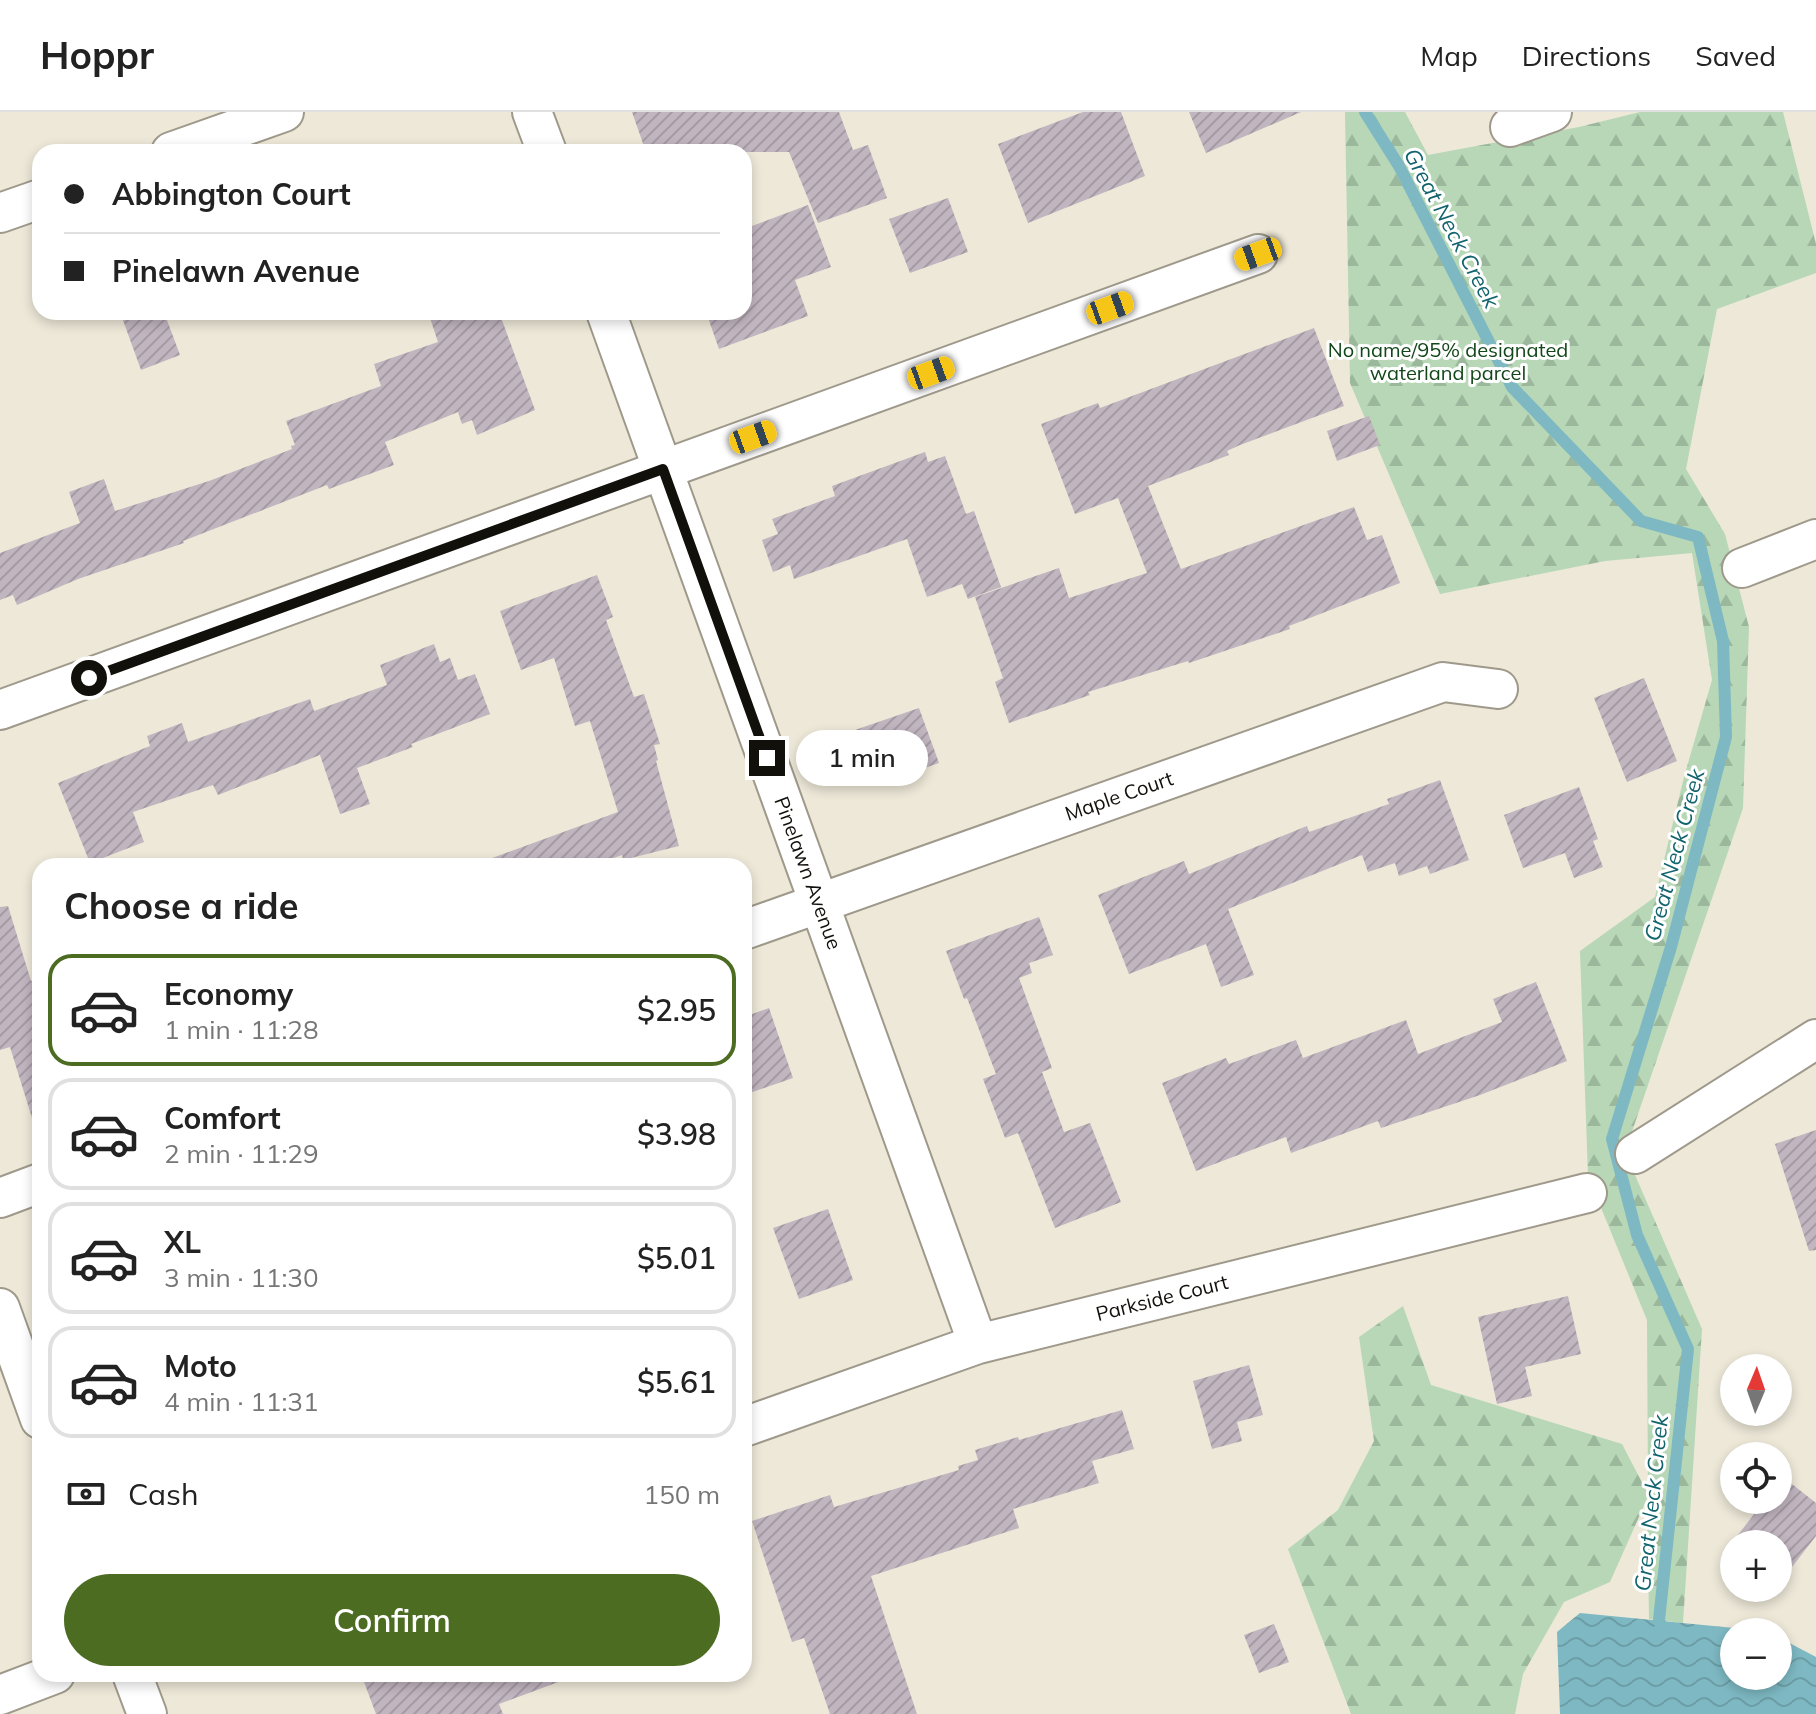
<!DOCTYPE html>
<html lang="en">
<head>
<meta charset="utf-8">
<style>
  body { margin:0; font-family:Mulish,sans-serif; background:#f6f6f6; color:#222; height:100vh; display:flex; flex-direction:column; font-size:30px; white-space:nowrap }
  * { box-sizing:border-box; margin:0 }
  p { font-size:26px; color:#767676 }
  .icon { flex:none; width:44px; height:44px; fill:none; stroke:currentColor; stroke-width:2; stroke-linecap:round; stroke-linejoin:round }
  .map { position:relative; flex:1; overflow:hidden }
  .side { position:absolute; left:32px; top:746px; width:720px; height:824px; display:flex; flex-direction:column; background:#fff; border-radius:24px; box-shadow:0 4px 12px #0003 }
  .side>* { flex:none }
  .hud { position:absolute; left:32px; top:32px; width:720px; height:176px; border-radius:24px; box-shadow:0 4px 12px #0003; display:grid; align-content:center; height:176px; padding:0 32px; background:#fff }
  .needle { width:52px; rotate:2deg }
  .tools { position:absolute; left:1720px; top:1242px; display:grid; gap:16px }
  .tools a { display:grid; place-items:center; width:72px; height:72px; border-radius:50%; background:#fff; box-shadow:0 4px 12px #0003; font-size:40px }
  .end { position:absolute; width:36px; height:36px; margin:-18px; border:10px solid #12100b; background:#fff; box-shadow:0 0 0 4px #fff }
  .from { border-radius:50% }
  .bubble { position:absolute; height:56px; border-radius:28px; background:#fff; box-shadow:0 4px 12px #0003; font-size:26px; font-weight:600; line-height:56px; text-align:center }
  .car { position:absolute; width:24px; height:48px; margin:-24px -12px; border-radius:10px; box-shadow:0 0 6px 2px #0007; background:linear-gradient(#f5c518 24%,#345 0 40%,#f5c518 0 76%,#345 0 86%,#f5c518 0) }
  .hud b { display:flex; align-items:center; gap:28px; height:76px; font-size:30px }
  .hud b+b { border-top:2px solid #e0e0e0 }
  .hud i { width:20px; height:20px; background:#222 }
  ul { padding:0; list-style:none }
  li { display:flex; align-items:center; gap:24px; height:112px; margin:0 16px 12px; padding:0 16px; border:4px solid #e0e0e0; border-radius:24px }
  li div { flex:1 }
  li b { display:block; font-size:30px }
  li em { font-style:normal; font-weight:600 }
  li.current { border-color:#4c6c22 }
  li>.icon { width:72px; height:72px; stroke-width:1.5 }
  h2 { padding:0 32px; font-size:36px; line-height:96px }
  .pay { display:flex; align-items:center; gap:20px; height:88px; padding:0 32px; font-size:30px }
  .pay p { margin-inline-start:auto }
  .cta { display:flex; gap:16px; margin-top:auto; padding:16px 32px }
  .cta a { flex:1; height:92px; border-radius:48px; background:#4c6c22; color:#fff; font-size:32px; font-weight:600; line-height:92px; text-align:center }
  header { display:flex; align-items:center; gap:48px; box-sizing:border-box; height:112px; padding:0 40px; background:#fff; border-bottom:2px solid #e0e0e0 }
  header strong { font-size:38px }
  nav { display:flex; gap:44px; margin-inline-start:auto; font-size:28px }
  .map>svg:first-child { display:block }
  .forest { fill:url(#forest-firs) }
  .water { fill:url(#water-waves) }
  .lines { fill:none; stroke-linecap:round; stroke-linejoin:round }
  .stream { stroke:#7eb9c3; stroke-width:12 }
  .building { fill:url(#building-hatch) }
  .minor-casing { stroke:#9f998b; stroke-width:42 }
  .minor { stroke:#fff; stroke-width:38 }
  .route { stroke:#12100b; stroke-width:10 }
  .labels { text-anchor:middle; stroke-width:6; stroke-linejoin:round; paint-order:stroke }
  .park-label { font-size:20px; fill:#134719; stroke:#fff }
  .street-label { font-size:20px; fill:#12100b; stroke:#fff }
  .water-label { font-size:22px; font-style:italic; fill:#11636e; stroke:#fff }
</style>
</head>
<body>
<header>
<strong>Hoppr</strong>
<nav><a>Map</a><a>Directions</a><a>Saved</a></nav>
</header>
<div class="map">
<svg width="1816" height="1602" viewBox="0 0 1816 1602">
  <defs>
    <pattern id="forest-firs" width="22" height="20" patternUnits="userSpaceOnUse" patternTransform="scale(2)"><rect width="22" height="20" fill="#b7d7b7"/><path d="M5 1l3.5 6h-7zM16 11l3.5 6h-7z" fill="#9cb89c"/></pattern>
    <pattern id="water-waves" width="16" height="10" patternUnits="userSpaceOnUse" patternTransform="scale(2)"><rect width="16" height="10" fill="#7eb9c3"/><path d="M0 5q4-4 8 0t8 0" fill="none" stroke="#6c9ea6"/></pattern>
    <pattern id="building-hatch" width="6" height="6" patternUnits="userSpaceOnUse" patternTransform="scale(2)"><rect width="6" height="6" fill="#c1b5c0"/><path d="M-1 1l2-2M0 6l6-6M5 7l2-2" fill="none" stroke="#a59ba4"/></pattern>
  </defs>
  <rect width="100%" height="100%" fill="#ede8d8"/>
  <!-- forest -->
  <path class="forest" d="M1345,0h60l23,43 151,-28 61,-15h143l33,132v29l-99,36 -31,160 39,65 24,93 -6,181 -118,344 77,177 -19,294 -34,-4 -2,-120 -37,83 -46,20 -41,72 -8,40h-164l-63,-165 50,-39 36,-69 -15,-104 44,-31 28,79 191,59 26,50 -1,-174 -59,-144 -8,-225 75,-54 29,-120 28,-97 -20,-127 -87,8 -165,33 -90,-211z"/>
  <!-- water -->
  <path class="water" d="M1580,1501l185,18 2,1h-33v44h44v-39l38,20v57h-256l-3,-82z"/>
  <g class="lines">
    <!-- stream -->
    <path class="stream" d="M1365,0l34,54 113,221 129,134 57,16 25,104 3,96 -55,210 -59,192 25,96 51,114 -29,271 4,13"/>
  </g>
  <!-- building -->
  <path class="building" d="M632,0h207l14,38 15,-5 19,53 -69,25 -29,-71h-143z
    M1083,0h38l24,64 -117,47 -30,-79z
    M1189,0h112l-95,41z
    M948,86l20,54 -58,21 -21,-54z
    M808,93l23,62 -36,13 13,36 -89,33 -13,-37h38v-83z
    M120,200h44l16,43 -39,15z
    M428,200h71l36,98 -58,25 -5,-15 -10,4 -4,-12 -73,30 9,23 -65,24 -2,-4 -144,56 1,2 -106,36 -61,26 -4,-10 -13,5v-47l80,-30 -11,-31 35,-13 11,32 94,-30 83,-32 -1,-3 4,-1 -9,-24 95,-35 -7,-22 64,-22z
    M1314,216l30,78 -104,39 -13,6 2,4 -81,31 33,83 173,-62 13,33 15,-5 18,48 -111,43 1,3 -101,34 -1,-2 -100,31 2,3 -81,28 -14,-41 8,-4 -28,-81 84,-29 10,30 78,-25 -29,-75 -43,16 -34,-90 57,-21 2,5z
    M1369,304l11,29 -43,16 -10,-30z
    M925,340l3,10 17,-6 21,58 8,-3 27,76 -33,12 -6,-15 -35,13 -20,-58 -113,40 -4,-14 -17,7 -11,-32 16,-6 -6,-15 63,-23 -3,-10z
    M597,463l16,42 -7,3 28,77 10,-3 16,50 -6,1 4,15 -2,1 23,85 -56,14 -1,-5 -31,11h-109l-1,-4 137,-50 -28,-91 -15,5 -21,-68 -33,12 -21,-59z
    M434,532l6,18 10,-4 8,22 17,-6 15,40 -79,30 2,3 -56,21 13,36 -30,10 -20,-59 -102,40 -5,-10 -80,27 11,30 -54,21 -32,-80 92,-37 -3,-10 35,-13 6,19 122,-43 4,12 73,-26 -7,-20z
    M1644,566l33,83 -50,21 -33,-84z
    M919,596l20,55 -64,22 -20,-55z
    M1440,668l29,80 -39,14 -3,-8 -28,10 -4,-13 -27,9 -6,-17 -134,54 26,66 -33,12 -15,-43 -77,30 -31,-79 86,-34 5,13 118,-48 2,6 80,-28 -2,-5z
    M1579,675l19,52 -5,2 10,26 -29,11 -9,-25 -42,15 -19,-53z
    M8,794l23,75 9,-3v139l-8,1 -22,-71 -10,3v-143z
    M1039,805l14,38 -24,8 3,10 -13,5 33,90 -10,4 22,60 26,-9 31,79 -66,26 -37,-95 -13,5 -22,-59 13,-5 -29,-76 -3,1 -18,-48z
    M1536,870l31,79 -87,34 -99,33 -3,-7 -87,32 -5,-16 -90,34 -34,-88 64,-25 3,6 67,-24 7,18 103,-38 12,34 84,-32 -9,-23z
    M769,896l24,70 -49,17v-78z
    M1816,1018v120l-7,1 -34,-107z
    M828,1097l25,71 -54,19 -26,-71z
    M1568,1184l13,58 -56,13 7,29 -35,8 -19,-87z
    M1249,1253l14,50 -26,7 5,19 -30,8 -19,-68z
    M1122,1298l12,39 -42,12 7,22 -86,26 6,19 -148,48 46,138h-87l-26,-76 -12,4 -40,-121 78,-26 4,12 125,-37 -1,-4 20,-6 -3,-10 43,-13 1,3z
    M1783,1365l33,26v33l-38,49v-41h-47l34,-44h13v-17z
    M1274,1512l15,38 -30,11 -15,-38z
    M361,1562h208v4l-70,26 4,10h-127z"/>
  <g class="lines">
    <!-- minor casing -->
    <g class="minor-casing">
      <path id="minor" d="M532,0l15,40
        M1510,15l42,-15
        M171,40l113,-40
        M0,101l40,-14
        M606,200l372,1032
        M1742,456l74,-29
        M0,598l1258,-456
        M744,818l699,-248 55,7
        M1635,1042l181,-115
        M0,1086l40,-15
        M0,1196l40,111
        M744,1315l234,-83 609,-151
        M132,1562l15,40
        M0,1583l55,-21"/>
    </g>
    <!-- minor -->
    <use href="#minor" class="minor"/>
  </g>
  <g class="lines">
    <!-- route -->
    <path class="route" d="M89,566l574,-209 104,289"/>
  </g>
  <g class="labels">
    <!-- park labels -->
    <g class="park-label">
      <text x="1448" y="245">No name/95% designated<tspan x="1448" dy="23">waterland parcel</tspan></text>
    </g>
    <!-- street labels -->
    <g class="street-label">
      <text transform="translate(1119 684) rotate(-19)" y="7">Maple Court</text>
      <text transform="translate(808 761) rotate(70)" y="7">Pinelawn Avenue</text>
      <text transform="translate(1162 1186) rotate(-14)" y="7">Parkside Court</text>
    </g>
    <!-- water labels -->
    <g class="water-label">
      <text transform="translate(1452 116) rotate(62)" y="8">Great Neck Creek</text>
      <text transform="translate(1674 743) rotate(-75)" y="8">Great Neck Creek</text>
      <text transform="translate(1651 1391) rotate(-84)" y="8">Great Neck Creek</text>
    </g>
  </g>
</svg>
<div class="tools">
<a><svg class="needle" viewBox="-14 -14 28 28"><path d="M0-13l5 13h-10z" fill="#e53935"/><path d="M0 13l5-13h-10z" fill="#767676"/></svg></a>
<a><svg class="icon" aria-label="locate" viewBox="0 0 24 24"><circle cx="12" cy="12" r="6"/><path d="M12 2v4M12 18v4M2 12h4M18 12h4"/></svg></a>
<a>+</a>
<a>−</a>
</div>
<i class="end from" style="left:89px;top:566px"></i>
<i class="end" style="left:767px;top:646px"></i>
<div class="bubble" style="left:796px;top:618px;width:132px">1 min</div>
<i class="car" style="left:1258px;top:142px;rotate:250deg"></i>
<i class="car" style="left:1110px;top:196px;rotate:70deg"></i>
<i class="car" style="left:931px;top:261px;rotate:70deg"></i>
<i class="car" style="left:753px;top:325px;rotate:70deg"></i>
<div class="hud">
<b><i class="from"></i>Abbington Court</b>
<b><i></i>Pinelawn Avenue</b>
</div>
<section class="side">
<h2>Choose a ride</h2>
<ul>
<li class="current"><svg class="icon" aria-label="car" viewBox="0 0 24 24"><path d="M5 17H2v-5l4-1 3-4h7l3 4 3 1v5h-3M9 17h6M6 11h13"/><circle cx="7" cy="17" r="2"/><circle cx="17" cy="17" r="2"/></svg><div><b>Economy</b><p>1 min · 11:28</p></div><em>$2.95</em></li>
<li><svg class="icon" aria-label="car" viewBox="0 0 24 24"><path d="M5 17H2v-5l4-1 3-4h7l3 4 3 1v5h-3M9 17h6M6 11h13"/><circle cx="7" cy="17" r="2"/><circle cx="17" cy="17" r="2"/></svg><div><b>Comfort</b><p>2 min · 11:29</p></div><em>$3.98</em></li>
<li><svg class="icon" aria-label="car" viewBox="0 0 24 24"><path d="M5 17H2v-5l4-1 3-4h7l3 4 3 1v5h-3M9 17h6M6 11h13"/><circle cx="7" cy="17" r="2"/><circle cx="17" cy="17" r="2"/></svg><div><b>XL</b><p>3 min · 11:30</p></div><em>$5.01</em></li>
<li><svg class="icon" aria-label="car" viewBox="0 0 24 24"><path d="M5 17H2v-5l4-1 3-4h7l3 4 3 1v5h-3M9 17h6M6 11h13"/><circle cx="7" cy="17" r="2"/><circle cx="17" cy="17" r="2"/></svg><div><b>Moto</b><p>4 min · 11:31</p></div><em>$5.61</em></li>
</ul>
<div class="pay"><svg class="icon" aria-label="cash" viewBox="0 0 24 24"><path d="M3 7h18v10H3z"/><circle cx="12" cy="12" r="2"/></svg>Cash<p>150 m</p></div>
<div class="cta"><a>Confirm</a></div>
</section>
</div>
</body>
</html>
